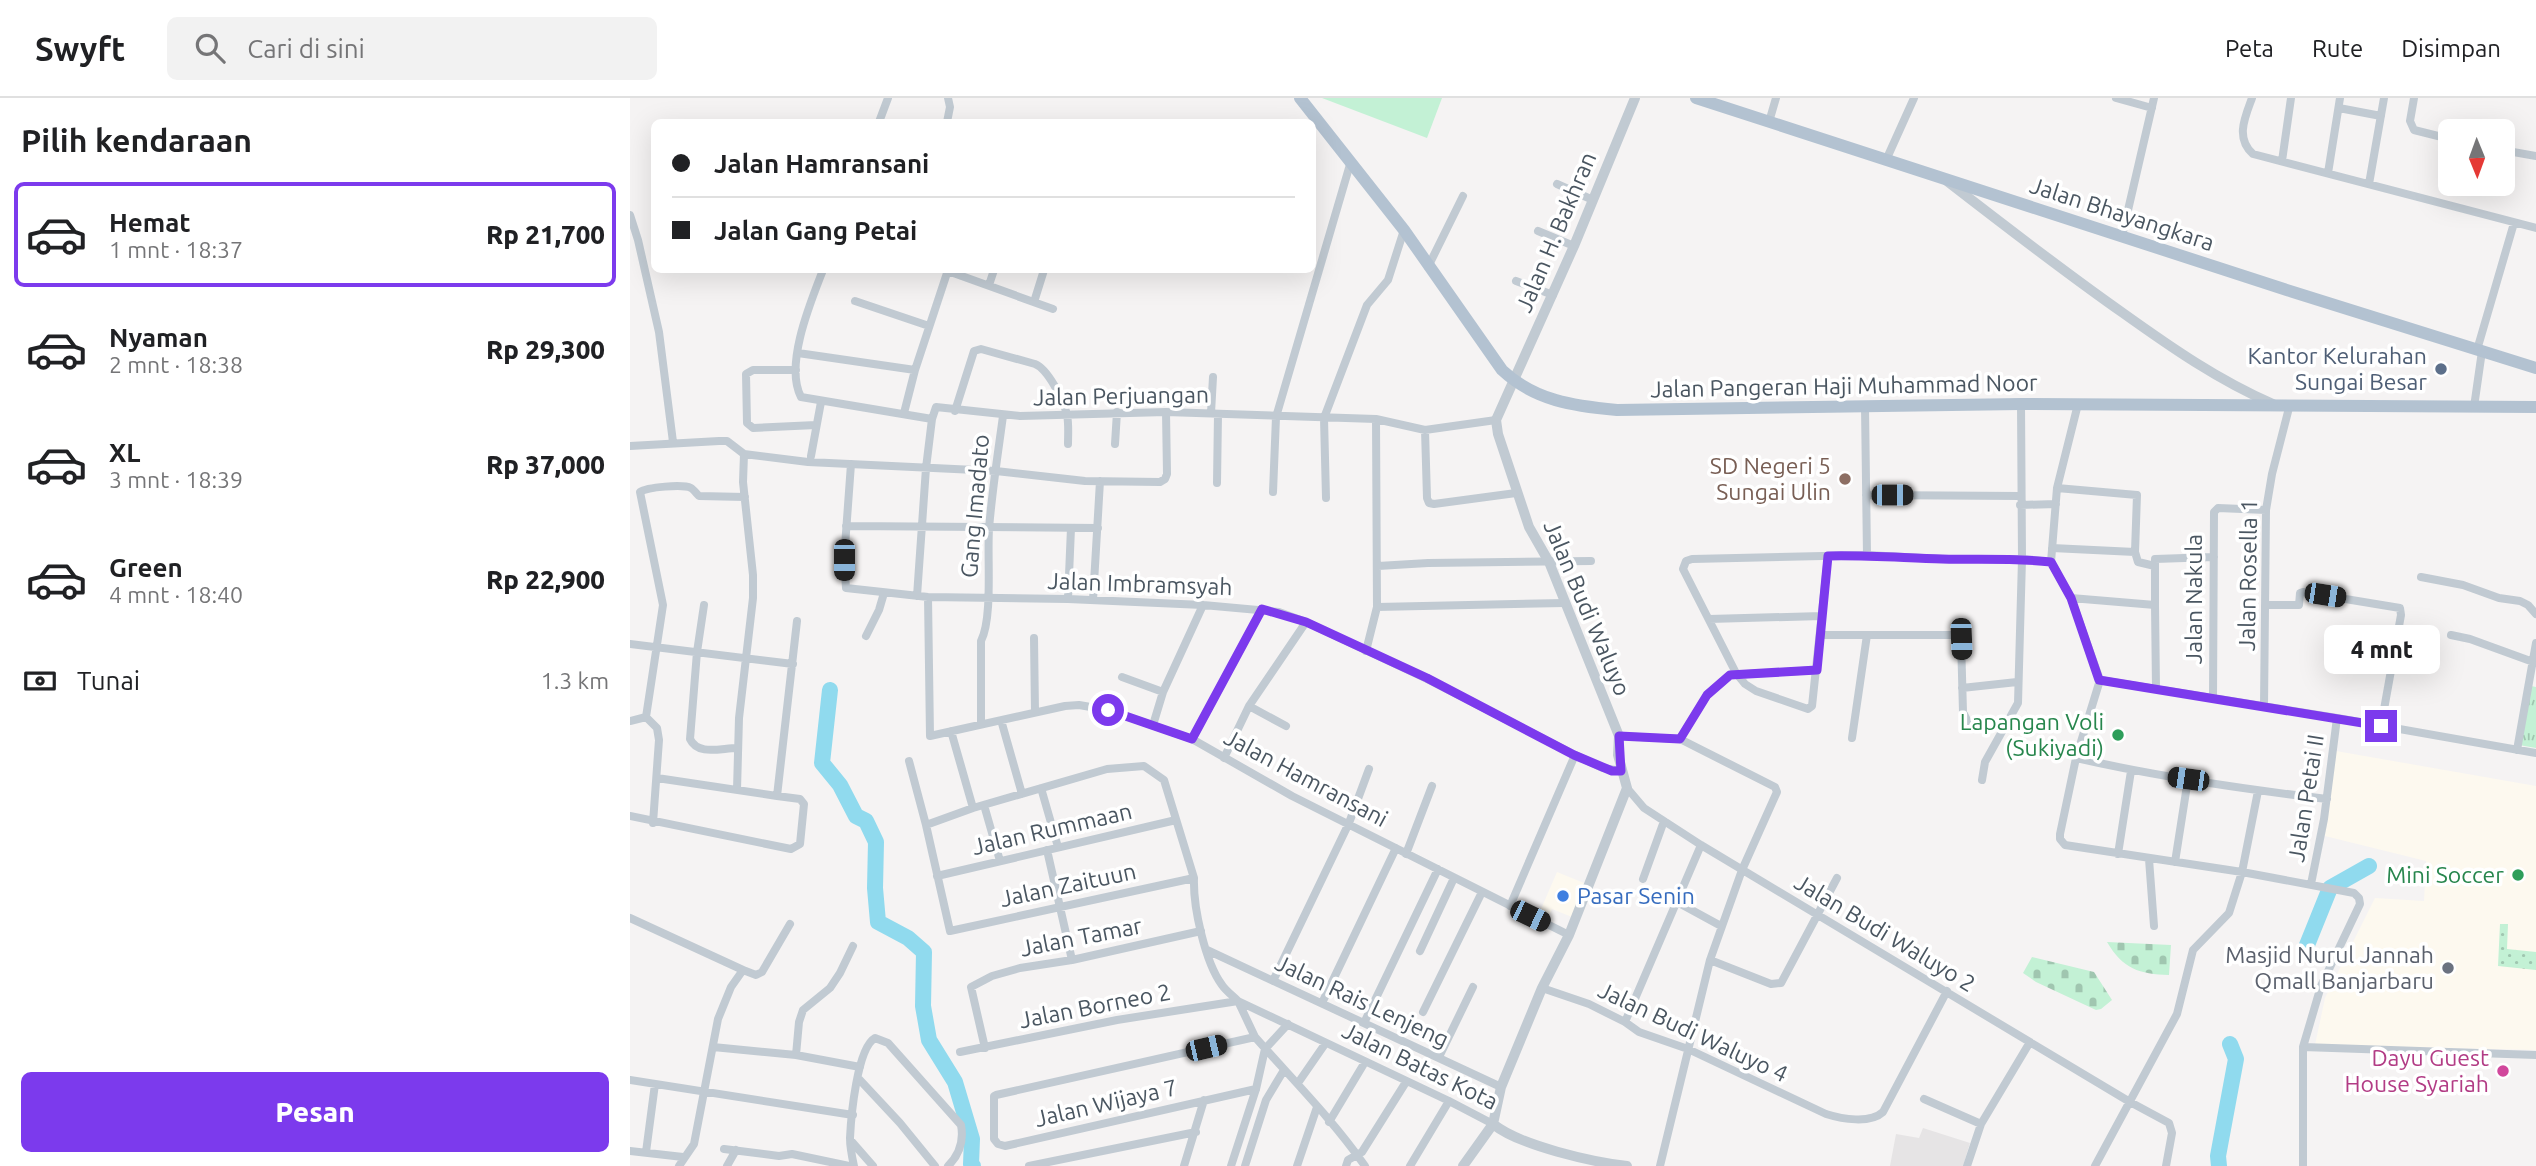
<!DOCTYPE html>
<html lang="id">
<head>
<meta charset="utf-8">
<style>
  body { margin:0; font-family:Ubuntu,sans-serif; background:#f2f2f2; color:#202124; height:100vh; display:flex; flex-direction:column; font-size:26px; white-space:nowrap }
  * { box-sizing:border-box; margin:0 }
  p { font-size:23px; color:#757577 }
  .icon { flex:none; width:38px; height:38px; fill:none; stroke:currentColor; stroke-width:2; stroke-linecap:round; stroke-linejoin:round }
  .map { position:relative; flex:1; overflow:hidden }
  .side { display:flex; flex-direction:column; background:#fff; width:630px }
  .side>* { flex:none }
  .guide { position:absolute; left:21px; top:21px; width:665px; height:154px; border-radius:10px; box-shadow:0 7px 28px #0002; display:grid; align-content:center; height:154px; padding:0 21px; background:#fff }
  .needle { width:46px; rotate:179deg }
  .buttons { position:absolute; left:1808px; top:21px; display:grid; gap:14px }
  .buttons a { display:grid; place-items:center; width:77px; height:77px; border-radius:10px; background:#fff; box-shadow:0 7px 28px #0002; font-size:35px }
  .end { position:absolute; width:32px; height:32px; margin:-16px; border:9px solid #7c3aed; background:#fff; box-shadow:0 0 0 4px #fff }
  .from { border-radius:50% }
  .bubble { position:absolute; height:49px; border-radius:10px; background:#fff; box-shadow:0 7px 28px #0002; font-size:23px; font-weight:800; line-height:49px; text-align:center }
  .car { position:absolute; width:21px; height:42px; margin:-21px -10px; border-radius:9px; box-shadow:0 0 5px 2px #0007; background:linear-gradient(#222 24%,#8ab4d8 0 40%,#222 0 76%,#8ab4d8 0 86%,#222 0) }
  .guide b { display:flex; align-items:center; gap:24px; height:66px; font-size:26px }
  .guide b+b { border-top:2px solid #e0e0e0 }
  .guide i { width:18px; height:18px; background:#202124 }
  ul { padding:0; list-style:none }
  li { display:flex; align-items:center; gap:21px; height:105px; margin:0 14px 10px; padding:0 7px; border:4px solid transparent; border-radius:10px }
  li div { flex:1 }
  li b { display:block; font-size:26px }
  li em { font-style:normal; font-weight:800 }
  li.current { border-color:#7c3aed }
  li>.icon { width:63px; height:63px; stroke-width:1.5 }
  h2 { padding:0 21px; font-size:32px; line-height:84px }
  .pay { display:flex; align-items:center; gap:18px; height:77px; padding:0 21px; font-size:26px }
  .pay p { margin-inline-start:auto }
  .cta { display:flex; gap:14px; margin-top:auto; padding:14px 21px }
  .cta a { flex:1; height:80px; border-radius:10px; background:#7c3aed; color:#fff; font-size:28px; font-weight:800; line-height:80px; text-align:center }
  header { display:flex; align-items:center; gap:42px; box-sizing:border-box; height:98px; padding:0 35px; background:#fff; border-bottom:2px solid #e0e0e0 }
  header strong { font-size:33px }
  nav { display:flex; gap:38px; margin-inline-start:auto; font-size:24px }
  .search { width:490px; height:63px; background:#f2f2f2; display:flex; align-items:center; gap:18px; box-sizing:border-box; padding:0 24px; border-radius:10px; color:#757577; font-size:26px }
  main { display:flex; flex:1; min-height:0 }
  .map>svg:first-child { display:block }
  .commercial { fill:#fdf9ef }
  .education { fill:#e6e4e5 }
  .grass { fill:url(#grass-tufts) }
  .cemetery { fill:url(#cemetery-stones) }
  .park { fill:url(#park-dots) }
  .garden { fill:#c3f1d5 }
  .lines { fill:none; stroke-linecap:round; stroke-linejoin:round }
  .river { stroke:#90daee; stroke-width:16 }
  .minor { stroke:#c1cad2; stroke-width:8 }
  .tertiary { stroke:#c1cad2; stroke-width:10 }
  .primary { stroke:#b3c2d1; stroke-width:12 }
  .route { stroke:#7c3aed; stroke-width:9 }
  .service-dot { fill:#5c6f8a; stroke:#fff; stroke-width:2.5 }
  .education-dot { fill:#8d6e63; stroke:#fff; stroke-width:2.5 }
  .leisure-dot { fill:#2e9e5b; stroke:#fff; stroke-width:2.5 }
  .shop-dot { fill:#3f7fe0; stroke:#fff; stroke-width:2.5 }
  .worship-dot { fill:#6b7280; stroke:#fff; stroke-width:2.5 }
  .hotel-dot { fill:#d1479c; stroke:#fff; stroke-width:2.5 }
  .labels { text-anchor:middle; stroke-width:7; stroke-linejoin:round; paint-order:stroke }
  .street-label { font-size:23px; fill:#4a5661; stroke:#fff }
  .service-label { font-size:23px; fill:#4e5e75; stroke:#fff; text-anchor:end }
  .education-label { font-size:23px; fill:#785e54; stroke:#fff; text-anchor:end }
  .leisure-label { font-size:23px; fill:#27864d; stroke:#fff; text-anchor:end }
  .shop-label { font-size:23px; fill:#366cbe; stroke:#fff; text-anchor:start }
  .worship-label { font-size:23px; fill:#5b616d; stroke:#fff; text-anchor:end }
  .hotel-label { font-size:23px; fill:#b23c85; stroke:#fff; text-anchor:end }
</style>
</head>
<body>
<header>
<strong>Swyft</strong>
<div class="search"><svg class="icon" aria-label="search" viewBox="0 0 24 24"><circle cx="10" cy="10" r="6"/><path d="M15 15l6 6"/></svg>Cari di sini</div>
<nav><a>Peta</a><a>Rute</a><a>Disimpan</a></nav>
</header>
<main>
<section class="side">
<h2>Pilih kendaraan</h2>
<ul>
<li class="current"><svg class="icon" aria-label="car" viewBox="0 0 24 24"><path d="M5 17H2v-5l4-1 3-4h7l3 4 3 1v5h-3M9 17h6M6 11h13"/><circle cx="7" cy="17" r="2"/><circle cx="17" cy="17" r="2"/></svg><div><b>Hemat</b><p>1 mnt · 18:37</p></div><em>Rp 21,700</em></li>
<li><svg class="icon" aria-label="car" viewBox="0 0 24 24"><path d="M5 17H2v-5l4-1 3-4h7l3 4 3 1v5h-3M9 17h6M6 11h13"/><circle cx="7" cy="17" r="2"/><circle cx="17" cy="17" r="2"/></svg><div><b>Nyaman</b><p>2 mnt · 18:38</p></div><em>Rp 29,300</em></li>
<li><svg class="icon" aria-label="car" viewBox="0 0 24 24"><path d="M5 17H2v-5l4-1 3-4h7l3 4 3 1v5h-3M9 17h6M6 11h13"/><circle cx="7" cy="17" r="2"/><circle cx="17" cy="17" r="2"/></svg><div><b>XL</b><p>3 mnt · 18:39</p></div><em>Rp 37,000</em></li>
<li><svg class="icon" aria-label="car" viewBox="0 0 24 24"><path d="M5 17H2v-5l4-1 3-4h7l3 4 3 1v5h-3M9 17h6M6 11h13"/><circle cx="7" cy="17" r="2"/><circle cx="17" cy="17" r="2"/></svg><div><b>Green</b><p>4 mnt · 18:40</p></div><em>Rp 22,900</em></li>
</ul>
<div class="pay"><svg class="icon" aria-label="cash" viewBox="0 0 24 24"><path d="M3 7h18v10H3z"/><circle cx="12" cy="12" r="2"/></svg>Tunai<p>1.3 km</p></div>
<div class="cta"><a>Pesan</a></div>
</section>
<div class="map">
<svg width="1906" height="1068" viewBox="0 0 1906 1068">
  <defs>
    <pattern id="grass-tufts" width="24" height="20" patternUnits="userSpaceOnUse" patternTransform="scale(1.75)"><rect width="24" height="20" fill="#c3f1d5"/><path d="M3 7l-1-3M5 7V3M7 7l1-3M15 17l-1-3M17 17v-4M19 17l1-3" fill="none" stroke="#a0c6b0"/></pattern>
    <pattern id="cemetery-stones" width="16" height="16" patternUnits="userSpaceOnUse" patternTransform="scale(1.75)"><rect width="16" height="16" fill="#c3f1d5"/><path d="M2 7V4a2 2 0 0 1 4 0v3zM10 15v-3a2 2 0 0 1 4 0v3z" fill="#a0c6b0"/></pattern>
    <pattern id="park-dots" width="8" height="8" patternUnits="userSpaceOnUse" patternTransform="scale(1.75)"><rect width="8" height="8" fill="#c3f1d5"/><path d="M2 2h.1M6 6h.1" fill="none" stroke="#a0c6b0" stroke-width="1.8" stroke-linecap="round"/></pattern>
  </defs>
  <rect width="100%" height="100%" fill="#f5f3f3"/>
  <!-- commercial -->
  <path class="commercial" d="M1706,653l200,35v264l-221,-5 10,-47 50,-100 49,3 2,-40 -101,-25z
    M927,774l27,11 -12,34 -20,-8 -5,11 -9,-4z"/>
  <!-- education -->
  <path class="education" d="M1293,1030l47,15 -7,23h-73l6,-32 23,4z"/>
  <!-- grass -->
  <path class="grass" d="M1896,587l10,2v61l-17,-3z"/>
  <!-- cemetery -->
  <path class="cemetery" d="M1477,844l64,3 -2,30c-30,-1 -46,-6 -62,-33z
    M1402,859l62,15 18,28 -11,9 -5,1 -60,-28 -13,-9z"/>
  <!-- park -->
  <path class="park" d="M1870,826h8l-1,25 29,3v18l-38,-4z"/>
  <!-- garden -->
  <path class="garden" d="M692,0h120l-15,40z"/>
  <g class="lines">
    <!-- river -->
    <path class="river" d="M200,592l-8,73 18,22 16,31 10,5 10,21 -1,46 3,34 30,16 16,14 -1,54 6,34 26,42 17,57 -1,25 2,2
      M1677,847l23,-57 39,-22
      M1589,1068l-1,-10 18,-97 -6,-15"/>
    <!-- minor -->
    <path class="minor" d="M1486,0l36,10
      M1622,0c-7,19 -17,40 1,56l283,74
      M1784,0l-4,23 4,9 36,9
      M1709,10l42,8
      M249,24l9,-24
      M317,24l3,-15 -2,-9
      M1139,24l7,-24
      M1872,52l34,6
      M1257,60l27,-60
      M1652,63l9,-63
      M1698,75l12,-75
      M927,86l36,16
      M1739,86l15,-86
      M0,117l8,25 21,92 14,110
      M908,133l36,15
      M1492,138l32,-138
      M798,169l35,-71
      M193,172c-12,31 -39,95 -22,127l131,22
      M315,172l108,39
      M886,183l37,14
      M359,187l5,-15
      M225,203l74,25
      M404,204l10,-32
      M1847,252l37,-127
      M168,255l117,17
      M166,272h-43l-7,4 1,49 6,5 63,-3
      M1235,309l2,148
      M1844,309l8,-56
      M325,313l19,-60 7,-2 54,15c13,5 29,37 32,51 2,9 1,20 1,29
      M274,315l11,-43 33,-100
      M581,315l2,-36
      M795,332l2,68 2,5 5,1 82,-11
      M485,346l2,-32
      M0,348l89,-5h8l17,13 64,8 188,9 89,10 75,1 5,-3 2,-5 -1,-62
      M181,358l10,-54
      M221,366l-7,96 2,28 82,9 140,2 135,6 76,7 27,10 121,57 148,76 28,13 18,3
      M587,385l1,-69
      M1427,390l80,7 -2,57
      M643,394l3,-75 75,-256
      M1236,397l154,1
      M696,400l-2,-80 43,-113 21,-25 16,-50
      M1390,407l36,-1
      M216,428l252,2
      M1422,450l83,4 3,10 17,4
      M1198,458l-16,150 -4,3 -52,-18 -11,-7 -9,-11 -53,-104 3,-8 6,-2 175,-4 75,4h80l29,3
      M1421,464l20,36 29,82 -24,78 -16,76v5l5,6 177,27 112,21 5,5 1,6 -39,82 -18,61v119
      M1421,464l6,-74 21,-84
      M748,468l50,-3 163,-2
      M1791,479l42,8 36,13 21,3 8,4 8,9
      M287,498l9,-128 6,-49 4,-12 84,9 146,-4 210,7 49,11 71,-10
      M298,499l2,139 135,-30 14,-1 29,5 84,29 100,57 277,139
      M1441,500l84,7v-46l59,-2
      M438,501l3,-71
      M463,502l7,-119
      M74,507l-7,47 -7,87c8,17 31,9 47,9
      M1525,507l1,84
      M1637,507h32l1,-12 3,-1 97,16 1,7 -20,111
      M747,509l188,-4
      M1079,521l113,-3
      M1190,537h138l3,4 2,73 7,14
      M1821,537l19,4 66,24
      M236,538l13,-26 5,-17
      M404,540l1,74
      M0,546l163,20
      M736,553l11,-44 -1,-188
      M492,579l41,15
      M1470,582l237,38 199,35
      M1332,590l55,-6
      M1583,600l1,-186 4,-4 48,2
      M619,608l37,20
      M1634,608l2,-196 6,-36 18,-70
      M371,622l21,74
      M0,623l16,-4
      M351,625v-82c12,-24 6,-83 8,-112 3,-38 9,-76 14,-113
      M523,627l10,-33 40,-87
      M321,633l22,77
      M989,638l61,3 95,48 2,5 -35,78 -32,90 -50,206
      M1222,640l15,-103
      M562,641l70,-130
      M1050,641l27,-44 23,-20 87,-5
      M1887,652l19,-107
      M594,660l25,-52 57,-84
      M1446,660c83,19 167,31 251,41
      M279,663l17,64 24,106 244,-53
      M27,680l120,18 20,-175
      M1352,682l3,-18 33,-59 4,-144 -1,-155
      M411,690l17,59
      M997,690l17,20 57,37 429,257 39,21 3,10 -6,33
      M107,692l2,-72 14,-120v-23l-10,-93 1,-28
      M354,707l16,56
      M0,718l161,33 9,-5 4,-40 -4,-5 -23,-3
      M23,725l6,-83 -2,-12 -11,-11 17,-112 -23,-113c7,-5 43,-8 51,-4 2,1 6,6 8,8l46,1
      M296,727l47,-17 134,-39 37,-3 20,14 30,98c-1,29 11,84 28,107 4,6 11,11 16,16l211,100 44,23
      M417,752l25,110
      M776,756l26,-68
      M1488,756l13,-83
      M1519,761l5,67
      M1545,764l13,-83
      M307,778l239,-56
      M1013,781l21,-58
      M1681,786l13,-65 13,-101
      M1047,804l44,24
      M880,808l65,-151
      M0,820l113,52 -12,17 -13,32 -24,125 -15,22
      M577,852l294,137
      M790,853l34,-73
      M1080,862l61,24 10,-1 56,-105
      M113,872l13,5 6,-3 28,-48
      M643,883l76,-158 20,-54
      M912,890l47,16 36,18 14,10 49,17 138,65c16,5 44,10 57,-2l64,-121
      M692,905l74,-155
      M793,914l59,-120
      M995,924l76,-177
      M734,925l74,-154
      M83,949l83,8 64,12
      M1673,949l233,8
      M355,950l-14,-61 21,-11 28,-8 52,-8 129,-29
      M330,954l157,-32 121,-19 17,36
      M166,957l3,-33 4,-12 27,-22 10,-15 13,-27
      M809,959l34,-70
      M228,980l42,45 35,43
      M0,982l223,35
      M668,985l27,-39
      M626,991l-251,57 -7,-2 -4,-5v-43l2,-1 259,-58c37,42 78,83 110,129
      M1294,1001l57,25
      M699,1024l36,-60
      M222,1044l21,24
      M94,1051l55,7 13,-2 57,12
      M0,1053l53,6
      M16,1054l9,-68
      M97,1068l9,-16
      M224,1068c-2,-9 -4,-19 -4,-28 1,-21 7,-90 25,-100l13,5 73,82c3,16 -2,30 -13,41
      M399,1068l167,-34
      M554,1068l20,-66
      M601,1068l25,-77 9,-40 23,-25
      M615,1068l21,-66 18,-30
      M667,1068l20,-59
      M716,1068l2,-6 14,-8 44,-70
      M780,1068l39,-65
      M1337,1068l14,-42 49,-82
      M1465,1068l82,-152 16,-64 36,-37 13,-41 16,-81"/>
    <!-- tertiary -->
    <path class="tertiary" d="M1317,83c58,45 116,90 176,132 49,35 95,67 150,91
      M863,1026c27,22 100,38 134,42
      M833,1068l30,-42 8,-37 41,-99 27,-53 58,-147 -9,-33 1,-19 -70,-174 -20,-35 -31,-93 -2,-14 78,-174 61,-148"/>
    <!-- primary -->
    <path class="primary" d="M670,0l104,132 98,140c33,31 72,36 115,40l404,-6 515,3
      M1066,0l597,194 243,76"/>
  </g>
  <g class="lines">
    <!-- route -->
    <path class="route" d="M478,612l84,29 70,-130 44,13 121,56 147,77 38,16h9l-2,-35 61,3 27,-44 23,-20 87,-5 11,-114c38,-1 76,2 114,3 37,1 73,-1 109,3l20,36 28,82 282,46"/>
  </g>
  <!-- markers -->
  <circle class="service-dot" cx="1811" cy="271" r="7"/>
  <circle class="education-dot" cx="1215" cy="381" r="7"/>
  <g class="leisure-dot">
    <circle cx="1488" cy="637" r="7"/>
    <circle cx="1888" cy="777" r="7"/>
  </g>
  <circle class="shop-dot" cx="933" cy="798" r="7"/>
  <circle class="worship-dot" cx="1818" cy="870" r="7"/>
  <circle class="hotel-dot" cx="1873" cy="973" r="7"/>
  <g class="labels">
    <!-- street labels -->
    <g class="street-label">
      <text transform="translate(1492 116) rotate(18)" y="8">Jalan Bhayangkara</text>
      <text transform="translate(926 134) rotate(-67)" y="8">Jalan H. Bakhran</text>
      <text transform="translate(1214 288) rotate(-1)" y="8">Jalan Pangeran Haji Muhammad Noor</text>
      <text transform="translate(491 298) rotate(-1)" y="8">Jalan Perjuangan</text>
      <text transform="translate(345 408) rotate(-85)" y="8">Gang Imadato</text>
      <text transform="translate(1618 477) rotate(-89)" y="8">Jalan Rosella 1</text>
      <text transform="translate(510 486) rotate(2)" y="8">Jalan Imbramsyah</text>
      <text transform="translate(1564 501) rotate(-90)" y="8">Jalan Nakula</text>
      <text transform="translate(957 510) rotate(67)" y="8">Jalan Budi Waluyo</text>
      <text transform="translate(676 680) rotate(28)" y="8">Jalan Hamransani</text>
      <text transform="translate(1676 700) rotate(-81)" y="8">Jalan Petai II</text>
      <text transform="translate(422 731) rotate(-13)" y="8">Jalan Rummaan</text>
      <text transform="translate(438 787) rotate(-12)" y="8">Jalan Zaituun</text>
      <text transform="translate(1255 835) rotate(31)" y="8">Jalan Budi Waluyo 2</text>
      <text transform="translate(451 839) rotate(-11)" y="8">Jalan Tamar</text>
      <text transform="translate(732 903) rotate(25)" y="8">Jalan Rais Lenjeng</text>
      <text transform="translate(465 908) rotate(-11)" y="8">Jalan Borneo 2</text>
      <text transform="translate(1063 934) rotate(25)" y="8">Jalan Budi Waluyo 4</text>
      <text transform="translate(790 968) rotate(26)" y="8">Jalan Batas Kota</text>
      <text transform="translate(476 1005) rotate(-13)" y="8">Jalan Wijaya 7</text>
    </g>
    <!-- service labels -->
    <g class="service-label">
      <text x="1797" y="266">Kantor Kelurahan<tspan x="1797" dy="26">Sungai Besar</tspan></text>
    </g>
    <!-- education labels -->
    <g class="education-label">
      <text x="1201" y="376">SD Negeri 5<tspan x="1201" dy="26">Sungai Ulin</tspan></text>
    </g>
    <!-- leisure labels -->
    <g class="leisure-label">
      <text x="1474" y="632">Lapangan Voli<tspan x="1474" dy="26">(Sukiyadi)</tspan></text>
      <text x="1874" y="785">Mini Soccer</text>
    </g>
    <!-- shop labels -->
    <g class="shop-label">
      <text x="947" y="806">Pasar Senin</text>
    </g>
    <!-- worship labels -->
    <g class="worship-label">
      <text x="1804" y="865">Masjid Nurul Jannah<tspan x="1804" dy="26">Qmall Banjarbaru</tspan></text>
    </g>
    <!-- hotel labels -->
    <g class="hotel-label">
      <text x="1859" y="968">Dayu Guest<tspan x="1859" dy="26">House Syariah</tspan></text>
    </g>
  </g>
</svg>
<div class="buttons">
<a><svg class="needle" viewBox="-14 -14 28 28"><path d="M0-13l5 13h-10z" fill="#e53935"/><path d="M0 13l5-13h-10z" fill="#757577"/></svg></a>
</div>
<i class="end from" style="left:478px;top:612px"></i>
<i class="end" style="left:1751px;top:628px"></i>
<div class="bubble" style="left:1694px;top:527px;width:116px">4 mnt</div>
<i class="car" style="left:1262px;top:397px;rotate:90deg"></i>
<i class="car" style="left:214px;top:462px;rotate:180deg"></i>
<i class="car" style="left:1695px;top:497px;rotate:99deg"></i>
<i class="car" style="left:1331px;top:541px;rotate:178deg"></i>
<i class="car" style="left:1558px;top:681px;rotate:278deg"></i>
<i class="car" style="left:900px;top:818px;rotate:116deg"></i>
<i class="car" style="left:576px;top:950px;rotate:77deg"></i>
<div class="guide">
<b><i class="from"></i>Jalan Hamransani</b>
<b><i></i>Jalan Gang Petai</b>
</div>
</div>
</main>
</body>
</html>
